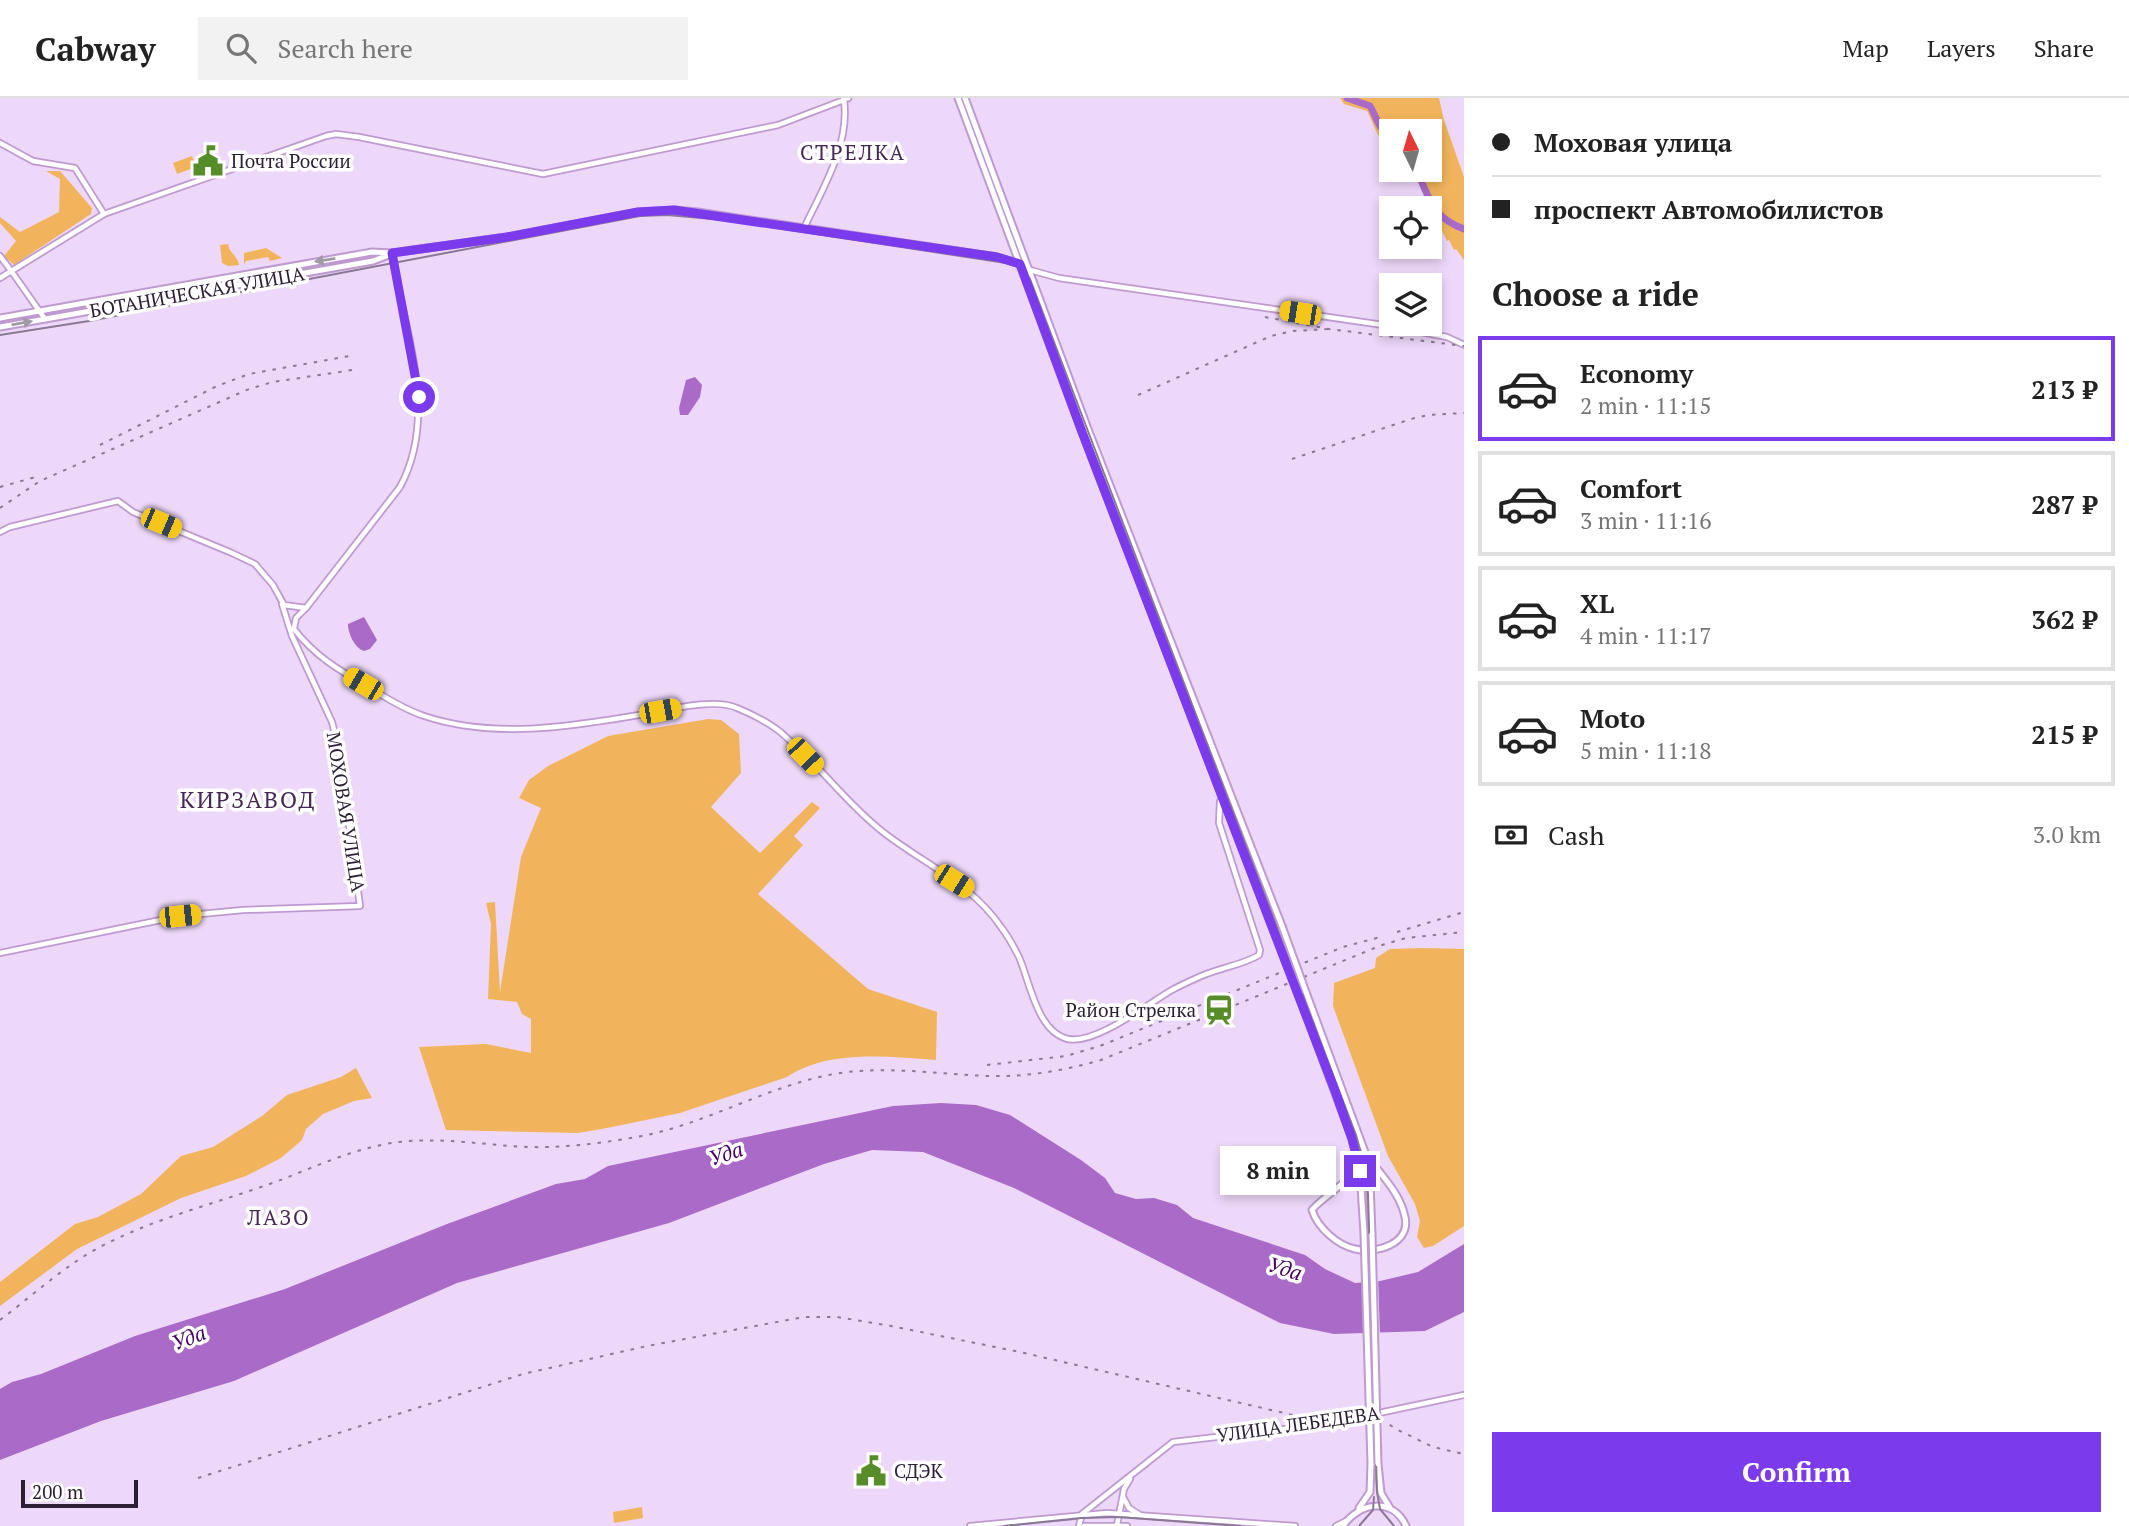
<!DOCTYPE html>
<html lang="en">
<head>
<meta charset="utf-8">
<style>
  body { margin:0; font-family:"PT Serif",serif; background:#f2f2f2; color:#222; height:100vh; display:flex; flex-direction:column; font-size:26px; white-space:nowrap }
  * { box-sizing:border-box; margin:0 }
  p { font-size:23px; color:#767676 }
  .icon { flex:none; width:38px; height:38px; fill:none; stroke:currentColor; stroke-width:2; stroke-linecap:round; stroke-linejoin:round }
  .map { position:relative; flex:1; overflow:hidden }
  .sheet { display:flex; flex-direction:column; background:#fff; width:665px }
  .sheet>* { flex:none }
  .guide { display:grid; align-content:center; height:154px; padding:0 28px; background:#fff }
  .needle { width:46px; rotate:355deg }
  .buttons { position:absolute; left:1379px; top:21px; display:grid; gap:14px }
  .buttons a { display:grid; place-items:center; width:63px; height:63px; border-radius:0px; background:#fff; box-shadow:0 4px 10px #0003; font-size:35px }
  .scale { position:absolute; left:21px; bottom:18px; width:117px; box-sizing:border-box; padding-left:7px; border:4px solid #2c1e34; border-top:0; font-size:19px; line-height:24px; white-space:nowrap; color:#2c1e34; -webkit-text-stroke:5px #fff; paint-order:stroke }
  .end { position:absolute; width:32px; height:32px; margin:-16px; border:9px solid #7c3aed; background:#fff; box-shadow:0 0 0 4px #fff }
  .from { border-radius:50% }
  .bubble { position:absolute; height:49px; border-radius:0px; background:#fff; box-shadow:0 4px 10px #0003; font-size:23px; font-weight:600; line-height:49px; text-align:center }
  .car { position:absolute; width:21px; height:42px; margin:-21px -10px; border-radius:9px; box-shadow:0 0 5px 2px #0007; background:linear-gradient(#f5c518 24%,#345 0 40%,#f5c518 0 76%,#345 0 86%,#f5c518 0) }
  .guide b { display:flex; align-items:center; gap:24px; height:66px; font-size:26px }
  .guide b+b { border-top:2px solid #e0e0e0 }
  .guide i { width:18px; height:18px; background:#222 }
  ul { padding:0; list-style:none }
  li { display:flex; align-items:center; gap:21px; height:105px; margin:0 14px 10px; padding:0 14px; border:4px solid #e0e0e0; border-radius:0px }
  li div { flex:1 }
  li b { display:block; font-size:26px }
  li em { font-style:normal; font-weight:600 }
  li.on { border-color:#7c3aed }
  li>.icon { width:63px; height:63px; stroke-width:1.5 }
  h2 { padding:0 28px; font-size:32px; line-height:84px }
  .pay { display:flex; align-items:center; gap:18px; height:77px; padding:0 28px; font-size:26px }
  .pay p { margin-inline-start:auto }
  .button { display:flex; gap:14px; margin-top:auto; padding:14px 28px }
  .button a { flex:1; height:80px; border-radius:0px; background:#7c3aed; color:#fff; font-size:28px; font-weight:600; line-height:80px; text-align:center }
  header { display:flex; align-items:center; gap:42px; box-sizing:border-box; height:98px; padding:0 35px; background:#fff; border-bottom:2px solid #e0e0e0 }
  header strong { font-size:33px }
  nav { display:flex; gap:38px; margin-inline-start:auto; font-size:24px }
  .search { width:490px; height:63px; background:#f2f2f2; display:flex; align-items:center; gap:18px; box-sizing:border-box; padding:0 24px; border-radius:0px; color:#767676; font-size:26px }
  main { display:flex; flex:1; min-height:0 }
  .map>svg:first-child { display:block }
  .green { fill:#f1b45d }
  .water { fill:#a96ac8 }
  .pier { fill:#eed8fa }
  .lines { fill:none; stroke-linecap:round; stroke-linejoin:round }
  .river { stroke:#a96ac8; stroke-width:7 }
  .tertiary-casing { stroke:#be9ad0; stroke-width:8 }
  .secondary-casing { stroke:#be9ad0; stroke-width:8 }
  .primary-casing { stroke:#be9ad0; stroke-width:9 }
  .tertiary { stroke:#fff; stroke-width:4.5 }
  .secondary { stroke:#fff; stroke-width:4.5 }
  .primary { stroke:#fff; stroke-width:5 }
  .tram { stroke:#8a7894; stroke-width:2 }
  .rail { stroke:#8a7894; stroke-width:2; stroke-dasharray:3.5 7; stroke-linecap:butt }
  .primary-bridge-casing { stroke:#be9ad0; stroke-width:9; stroke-linecap:butt }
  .primary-bridge { stroke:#fff; stroke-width:5 }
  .oneway { fill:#a09aa4 }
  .route { stroke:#7c3aed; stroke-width:9 }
  .labels { text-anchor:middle; stroke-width:7; stroke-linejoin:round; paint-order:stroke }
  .poi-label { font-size:19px; fill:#2c1e34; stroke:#fff; text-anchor:start }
  .street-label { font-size:19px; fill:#2c1e34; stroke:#fff }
  .neighbourhood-label { font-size:21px; letter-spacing:2px; fill:#472756; stroke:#fff }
  .water-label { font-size:21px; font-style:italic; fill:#480660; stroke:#fff }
  .quarter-label { font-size:23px; letter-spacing:2px; fill:#472756; stroke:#fff }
</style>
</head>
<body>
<header>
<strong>Cabway</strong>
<div class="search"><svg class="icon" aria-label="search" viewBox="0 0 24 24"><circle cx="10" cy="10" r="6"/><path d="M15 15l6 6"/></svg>Search here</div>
<nav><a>Map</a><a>Layers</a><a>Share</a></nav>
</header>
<main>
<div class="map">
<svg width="1464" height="1428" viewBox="0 0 1464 1428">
  <rect width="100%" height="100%" fill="#eed8fa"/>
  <!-- green -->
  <path class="green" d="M1340,0h99l5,22 20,57v83l-8,-11 -2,1 -5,-10 -2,1 -34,-71h17v-39h-39v12l-11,-4 -13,-28 -23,-7z
    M192,58l4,11 -19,7 -4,-11z
    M46,73h14l32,37 -1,6 -77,51 -10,-9 12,-15 -16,-18v-6l20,15 39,-20 1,-33z
    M228,146c1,9 10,12 11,21l-11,1 -6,-3 -2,-18z
    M266,150l16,10 -12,3 -2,-4 -22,4 -2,4v-12z
    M708,621l13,1 18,14 2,39 -30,34 49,46 52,-51 8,6 -26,28 9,9 -45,49 110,95 69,23 -1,48c-48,-3 -106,-11 -149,17l-107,36 -73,15 -29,5 -132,-3 -27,-83 67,-3 45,9v-34l-9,-5 -5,-12 -29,-3 3,-75 -5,-21 9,-1 5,90 21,-135 20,-49 -22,-10 10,-18 19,-14 60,-30z
    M1423,850l41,1v277l-31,20 -9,2 -7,-11 3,-16 -5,-17 -27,-48 -55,-150 1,-23 41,-15 1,-10 14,-9z
    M356,970l16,30 -18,3 -31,13 -17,15 -4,11 -21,18 -35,18 -65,22 -104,51 -77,57v-24l75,-58 23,-7 43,-23 40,-38 32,-9 49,-31 25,-21 54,-18z
    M642,1409l1,11 -29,5 -1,-11z"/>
  <!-- water -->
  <path class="water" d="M695,279l7,8 -2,12 -12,18h-8l-1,-7 7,-28z
    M364,519l13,23 -7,9 -6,2c-9,-3 -16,-17 -16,-27z
    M941,1005l35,2 34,10 71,45 24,18 10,15 21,6 18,-1 23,7 16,13 112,37 20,14 30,14 25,-2 38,-9 46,-28v68l-39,19 -91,3 -54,-11 -266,-135 -91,-36 -51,-2 -48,14 -155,59 -212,60 -223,98 -133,40 -101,39v-71l12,-7 29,-8 94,-38 150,-47 162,-65 109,-40 29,-5 23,-13 285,-60z"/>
  <!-- pier -->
  <path class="pier" d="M1378,1179l2,59h-15l-2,-57z"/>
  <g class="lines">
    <!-- river -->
    <path class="river" d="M1347,0l23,8c6,10 9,25 21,30
      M1416,72c15,29 14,46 48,59"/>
    <!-- tertiary casing -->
    <g class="tertiary-casing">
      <path id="tertiary" d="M0,45l33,18 42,7 29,46
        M0,158l12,16
        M1030,172l29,8 331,48 57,11 17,8
        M294,530l2,-10 10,-10
        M294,531c20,26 44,41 73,57 17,11 37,23 57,30 70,23 144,11 215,-1 25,-4 75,-18 98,-7 17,7 37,17 50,30 34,29 61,67 96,94 41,32 88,51 118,95 7,9 13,20 18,30 11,25 18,75 49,82 27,6 81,-36 104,-49 9,-5 18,-9 27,-13 17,-8 46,-13 60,-22l1,-5 -41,-127 1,-22 3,-2
        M0,855l180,-37 63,-6 117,-4 -21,-156 -7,-28 -40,-86 -10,-32
        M1123,1399l6,11 11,7
        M1117,1427l7,-36 6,-10
        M1079,1428l3,-12 91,-72 154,-18 137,-29"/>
    </g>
    <!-- secondary casing -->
    <g class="secondary-casing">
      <path id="secondary" d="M12,174l33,47
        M0,180l104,-64 222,-78 10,-2 23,3 184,37 235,-49 66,-25c6,45 -21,88 -40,128
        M0,434l10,-5 108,-26 15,11 99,41 23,11 18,21 11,20 22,3 94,-121c40,-74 3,-157 -8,-234
        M970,1428l137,-13 188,13
        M1084,1428h43
        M1336,1428l10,-5"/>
    </g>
    <!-- primary casing -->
    <g class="primary-casing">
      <path id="primary" d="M844,0h4
        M958,0l124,334 205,533
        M965,0l123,331 194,497
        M0,220l372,-66 20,1 115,-16 131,-25 36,-2 24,2 299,45 23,7 10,6
        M0,229l373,-66 16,-6
        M1306,894l59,160 5,30 2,52
        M1299,898l53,143 8,32 4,63
        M1360,1072c-8,6 -45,35 -48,40 6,18 25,35 43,39 21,5 56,-5 50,-32 -5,-26 -27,-44 -40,-65
        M1378,1366l3,29 9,15
        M1359,1410l11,-16 1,-28
        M1343,1428c16,-24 50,-29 63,0"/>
    </g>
    <!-- tertiary -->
    <use href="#tertiary" class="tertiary"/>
    <!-- secondary -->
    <use href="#secondary" class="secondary"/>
    <!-- primary -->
    <use href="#primary" class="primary"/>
    <!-- tram -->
    <path class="tram" d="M0,237l89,-14 551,-105 27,-1 57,5 282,43 15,5 9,11 326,856 9,34 3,25 9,298 3,17 14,17
      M1004,1428l77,-8 37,-1 122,9
      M1359,1428l14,-16 1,-13"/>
    <!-- rail -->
    <path class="rail" d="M1265,219l64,12 135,17
      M1138,297l133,-59 21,-5 37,-2
      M100,347l117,-59 32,-12 106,-19
      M1292,361l119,-40 17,-4 36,-2
      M0,389l39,-11
      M0,410l40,-27 209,-92 24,-7 86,-13
      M1397,834l67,-20
      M987,967l79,-9 34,-10 243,-99 41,-11
      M0,1222c32,-24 63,-53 98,-72 56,-30 120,-45 180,-67 39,-15 79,-34 121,-39 43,-5 85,3 128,5 39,1 77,-4 115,-11 71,-14 133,-55 205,-64 46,-5 93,2 140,4 39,1 76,-5 114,-16l281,-115 24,-7 58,-6
      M1310,1316l55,-4 33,20 35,17 31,7
      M198,1380l325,-104 124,-28 157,-29h33l54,9 129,26 277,64 21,-1"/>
    <!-- primary-bridge casing -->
    <g class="primary-bridge-casing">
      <path id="primary-bridge" d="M1282,828l24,66
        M1287,867l12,31
        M1364,1136l7,230
        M1372,1136l6,230"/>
    </g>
    <!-- primary-bridge -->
    <use href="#primary-bridge" class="primary-bridge"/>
  </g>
  <!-- one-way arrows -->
  <defs><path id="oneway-solid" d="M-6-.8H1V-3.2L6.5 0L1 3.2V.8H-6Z" transform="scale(1.75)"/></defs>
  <g class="oneway">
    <use href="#oneway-solid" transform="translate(325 162) rotate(171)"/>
    <use href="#oneway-solid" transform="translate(22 225) rotate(-10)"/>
  </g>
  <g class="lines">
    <!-- route -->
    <path class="route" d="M419,299l-27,-144 115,-16 131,-25 36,-2 323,47 23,7 62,168 253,659 17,48 8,32"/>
  </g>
  <!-- icons -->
  <defs>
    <g id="civic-bare" transform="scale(2.415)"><path d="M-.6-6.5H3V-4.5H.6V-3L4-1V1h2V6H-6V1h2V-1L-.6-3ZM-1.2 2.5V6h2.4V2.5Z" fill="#568d28" stroke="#fff" stroke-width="2.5" paint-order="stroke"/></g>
    <g id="station-bare" transform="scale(2.415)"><path d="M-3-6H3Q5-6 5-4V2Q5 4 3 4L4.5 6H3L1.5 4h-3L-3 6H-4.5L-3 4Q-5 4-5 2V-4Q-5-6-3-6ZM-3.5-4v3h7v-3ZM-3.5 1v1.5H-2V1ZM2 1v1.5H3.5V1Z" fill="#568d28" stroke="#fff" stroke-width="2.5" paint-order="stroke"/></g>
  </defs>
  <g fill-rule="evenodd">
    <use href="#civic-bare" x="208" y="63"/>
    <use href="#station-bare" x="1219" y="912"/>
    <use href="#civic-bare" x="871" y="1373"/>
  </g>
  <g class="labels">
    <!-- poi labels -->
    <g class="poi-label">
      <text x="231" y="70">Почта России</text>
      <text x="1196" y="919" text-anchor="end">Район Стрелка</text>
      <text x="894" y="1380">СДЭК</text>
    </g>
    <!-- street labels -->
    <g class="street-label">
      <text transform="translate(197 194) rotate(-10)" y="7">БОТАНИЧЕСКАЯ УЛИЦА</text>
      <text transform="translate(346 714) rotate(81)" y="7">МОХОВАЯ УЛИЦА</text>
      <text transform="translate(1298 1326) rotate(-8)" y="7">УЛИЦА ЛЕБЕДЕВА</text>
    </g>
    <!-- neighbourhood labels -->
    <g class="neighbourhood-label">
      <text x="853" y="62">СТРЕЛКА</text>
      <text x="279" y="1127">ЛАЗО</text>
    </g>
    <!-- water labels -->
    <g class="water-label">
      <text transform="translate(726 1056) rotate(-18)" y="7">Уда</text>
      <text transform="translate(1285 1171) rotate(17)" y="7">Уда</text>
      <text transform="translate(189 1240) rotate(-21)" y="7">Уда</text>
    </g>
    <!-- quarter labels -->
    <g class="quarter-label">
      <text x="248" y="710">КИРЗАВОД</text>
    </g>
  </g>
</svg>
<div class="buttons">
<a><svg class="needle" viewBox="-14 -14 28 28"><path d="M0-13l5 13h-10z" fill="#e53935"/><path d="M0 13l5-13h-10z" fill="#767676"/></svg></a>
<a><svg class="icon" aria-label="locate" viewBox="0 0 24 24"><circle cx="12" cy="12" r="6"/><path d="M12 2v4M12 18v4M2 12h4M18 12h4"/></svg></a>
<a><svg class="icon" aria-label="layers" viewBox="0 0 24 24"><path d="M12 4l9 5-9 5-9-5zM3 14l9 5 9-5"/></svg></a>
</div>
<div class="scale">200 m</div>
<i class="end from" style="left:419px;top:299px"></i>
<i class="end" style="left:1360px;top:1073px"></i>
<div class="bubble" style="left:1220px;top:1048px;width:116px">8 min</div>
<i class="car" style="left:1300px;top:215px;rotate:279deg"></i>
<i class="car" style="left:161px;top:425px;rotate:113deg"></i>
<i class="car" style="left:363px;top:586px;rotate:300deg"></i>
<i class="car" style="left:660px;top:613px;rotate:80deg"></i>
<i class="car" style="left:805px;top:658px;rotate:136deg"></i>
<i class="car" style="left:954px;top:783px;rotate:122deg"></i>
<i class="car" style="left:180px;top:818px;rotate:84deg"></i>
</div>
<section class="sheet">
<div class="guide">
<b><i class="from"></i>Моховая улица</b>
<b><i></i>проспект Автомобилистов</b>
</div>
<h2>Choose a ride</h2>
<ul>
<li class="on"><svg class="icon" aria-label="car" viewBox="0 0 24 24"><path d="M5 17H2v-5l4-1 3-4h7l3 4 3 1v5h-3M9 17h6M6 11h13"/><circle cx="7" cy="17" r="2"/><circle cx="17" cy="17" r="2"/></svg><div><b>Economy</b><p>2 min · 11:15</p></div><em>213 ₽</em></li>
<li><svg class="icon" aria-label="car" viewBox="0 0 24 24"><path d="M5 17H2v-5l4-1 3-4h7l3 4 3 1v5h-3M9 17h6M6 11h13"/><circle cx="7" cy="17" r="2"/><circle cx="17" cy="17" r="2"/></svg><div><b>Comfort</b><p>3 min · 11:16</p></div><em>287 ₽</em></li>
<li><svg class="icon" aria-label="car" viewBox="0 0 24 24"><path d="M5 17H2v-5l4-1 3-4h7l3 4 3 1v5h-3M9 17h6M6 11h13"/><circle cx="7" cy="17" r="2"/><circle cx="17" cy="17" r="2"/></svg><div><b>XL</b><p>4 min · 11:17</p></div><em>362 ₽</em></li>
<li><svg class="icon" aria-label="car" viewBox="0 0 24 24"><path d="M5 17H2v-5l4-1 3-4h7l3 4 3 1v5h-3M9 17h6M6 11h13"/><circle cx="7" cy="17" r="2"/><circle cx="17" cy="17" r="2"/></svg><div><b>Moto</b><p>5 min · 11:18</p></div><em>215 ₽</em></li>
</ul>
<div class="pay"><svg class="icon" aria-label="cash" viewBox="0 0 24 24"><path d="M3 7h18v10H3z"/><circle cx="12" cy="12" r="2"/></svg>Cash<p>3.0 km</p></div>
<div class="button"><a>Confirm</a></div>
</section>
</main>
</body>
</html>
